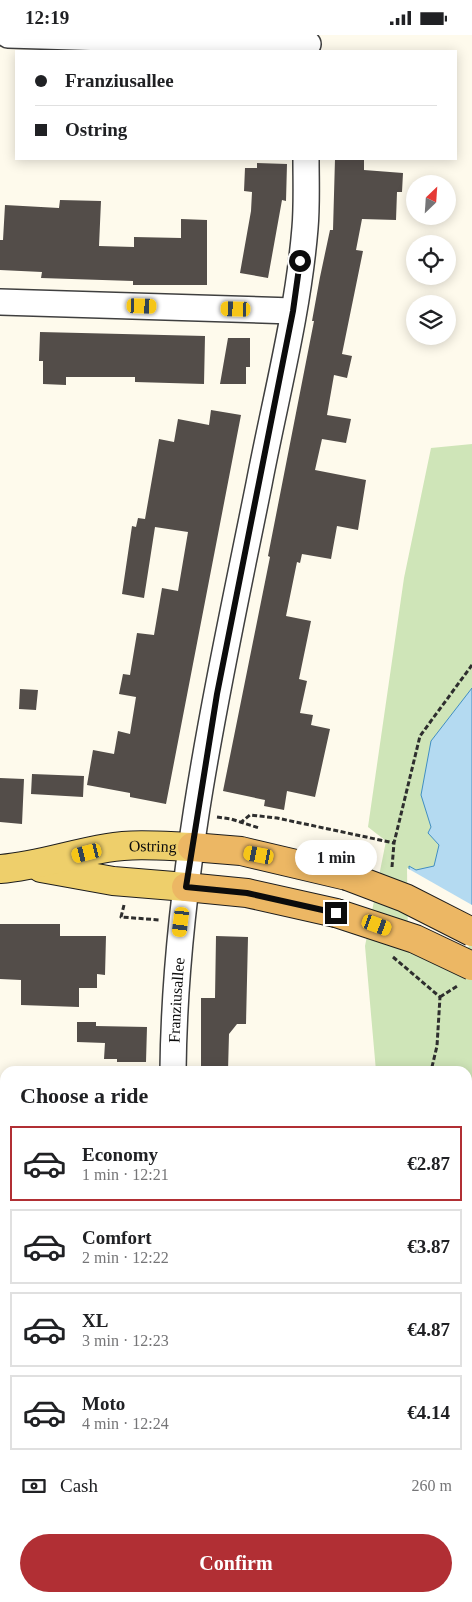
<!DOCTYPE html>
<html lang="en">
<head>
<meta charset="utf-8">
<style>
  body { margin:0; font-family:Georgia,serif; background:#f2f2f2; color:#202124; height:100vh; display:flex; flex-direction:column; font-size:19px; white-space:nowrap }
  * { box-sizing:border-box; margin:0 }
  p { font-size:16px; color:#757577 }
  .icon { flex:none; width:28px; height:28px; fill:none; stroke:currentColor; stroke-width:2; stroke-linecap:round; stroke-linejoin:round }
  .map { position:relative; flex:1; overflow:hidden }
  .details { position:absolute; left:0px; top:1031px; width:472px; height:536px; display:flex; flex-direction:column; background:#fff; border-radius:15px 15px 0 0; box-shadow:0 2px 12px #0003 }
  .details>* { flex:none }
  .top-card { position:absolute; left:15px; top:15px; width:442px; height:110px; border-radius:0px; box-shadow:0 2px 12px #0003; display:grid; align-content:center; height:110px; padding:0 20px; background:#fff }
  .needle { width:32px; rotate:25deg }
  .buttons { position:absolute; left:406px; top:140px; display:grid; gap:10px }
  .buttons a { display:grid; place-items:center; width:50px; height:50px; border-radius:50%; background:#fff; box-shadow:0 2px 12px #0003; font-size:25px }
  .end { position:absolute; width:22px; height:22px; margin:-11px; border:6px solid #0c0c0c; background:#fff; box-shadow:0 0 0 2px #fff }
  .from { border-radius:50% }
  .bubble { position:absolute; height:35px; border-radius:18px; background:#fff; box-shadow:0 2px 12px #0003; font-size:16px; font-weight:600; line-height:35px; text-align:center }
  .car { position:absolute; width:15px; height:30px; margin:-15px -8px; border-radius:6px; box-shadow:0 0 4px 1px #0007; background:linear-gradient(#f5c518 24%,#345 0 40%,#f5c518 0 76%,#345 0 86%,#f5c518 0) }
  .top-card b { display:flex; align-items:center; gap:18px; height:48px; font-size:19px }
  .top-card b+b { border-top:1px solid #e0e0e0 }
  .top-card i { width:12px; height:12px; background:#202124 }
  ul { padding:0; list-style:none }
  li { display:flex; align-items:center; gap:15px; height:75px; margin:0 10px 8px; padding:0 10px; border:2px solid #e0e0e0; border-radius:0px }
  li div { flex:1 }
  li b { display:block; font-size:19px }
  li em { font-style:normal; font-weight:600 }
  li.active { border-color:#b12f34 }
  li>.icon { width:45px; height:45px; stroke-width:1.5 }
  h2 { padding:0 20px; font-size:22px; line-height:60px }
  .pay { display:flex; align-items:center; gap:12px; height:55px; padding:0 20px; font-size:19px }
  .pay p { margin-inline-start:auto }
  .primary-button { display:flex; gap:10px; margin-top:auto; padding:10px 20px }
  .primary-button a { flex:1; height:58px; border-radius:30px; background:#b12f34; color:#fff; font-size:20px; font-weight:600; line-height:58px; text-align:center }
  .status { display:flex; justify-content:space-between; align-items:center; height:35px; padding:0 25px; background:#fff; direction:ltr }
  .status svg { height:14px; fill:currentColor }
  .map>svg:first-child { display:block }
  .green { fill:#cfe5b8 }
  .forest { fill:#b3d499 }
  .water { fill:#b4daf1; stroke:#418ec2 }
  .pier { fill:#fefaec }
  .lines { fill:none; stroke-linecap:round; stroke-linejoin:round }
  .stream { stroke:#418ec2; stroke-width:6 }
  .building { fill:#534d49 }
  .minor-casing { stroke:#3f3f3f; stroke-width:28 }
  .primary-casing { stroke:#1d1d1d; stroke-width:30 }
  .trunk-casing { stroke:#1d1d1d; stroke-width:30 }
  .path { stroke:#2e2e2e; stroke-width:3; stroke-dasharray:5 2.5; stroke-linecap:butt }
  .minor { stroke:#fff; stroke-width:25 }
  .primary { stroke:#eecf6b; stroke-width:28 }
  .trunk { stroke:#ecb764; stroke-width:28 }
  .rail { stroke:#b12f34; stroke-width:4 }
  .trunk-bridge-casing { stroke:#1d1d1d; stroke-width:30; stroke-linecap:butt }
  .path-bridge { stroke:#2e2e2e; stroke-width:3; stroke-dasharray:5 2.5; stroke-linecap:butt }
  .trunk-bridge { stroke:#ecb764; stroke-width:28 }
  .route { stroke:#0c0c0c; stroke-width:6 }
  .labels { text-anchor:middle; stroke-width:5; stroke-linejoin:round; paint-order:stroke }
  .street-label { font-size:16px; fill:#0c0c0c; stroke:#fff }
</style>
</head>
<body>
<div class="status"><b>12:19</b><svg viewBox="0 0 49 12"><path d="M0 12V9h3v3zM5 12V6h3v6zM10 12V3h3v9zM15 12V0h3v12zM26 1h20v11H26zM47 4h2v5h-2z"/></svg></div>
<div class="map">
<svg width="472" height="1567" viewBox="0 0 472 1567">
  <rect width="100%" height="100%" fill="#fefaec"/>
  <!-- green -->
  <path class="green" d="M472,409v925l-4,1v-299h-92l-11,-125 21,-105 -18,-14 36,-249 27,-130z
    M468,1503h4v64h-299v-5h295z"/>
  <!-- forest -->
  <path class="forest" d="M468,1388h4v68h-4z"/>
  <!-- water -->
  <path class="water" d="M472,653v253h-61l-2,-75 7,4 18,-4 5,-21 -11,-12 3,-6 -10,-32 10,-54z
    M254,1563h81l8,4h-93z"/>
  <!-- pier -->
  <path class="pier" d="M407,833l65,37v39l-26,21 -38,-23z"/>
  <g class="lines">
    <!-- stream -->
    <path class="stream" d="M468,1095l4,-10"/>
  </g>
  <!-- building -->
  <path class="building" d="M335,124h29v11l39,3 -1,19h-5l-1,28 -34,-1 -6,31 7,1 -21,103 10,2 -5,22 -13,-3 -7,40 24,4 -5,24 -24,-4 -7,31 51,10 -8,50 -21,-4 -6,33 -29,-5 -2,9 -3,-1 -11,54 25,5 -12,58 8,2 -7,32 13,2 -2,10 19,4 -15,68 -28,-6 -3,19 -20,-4 1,-6 -42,-9 47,-234 -2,-1 46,-235h-2l8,-44 10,-47h3z
    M257,128l30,1 -1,37 -4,-1 -14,78 -28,-5 11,-62 1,-19 -8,-1 1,-23h12z
    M60,165l41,1 -2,45 35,1v-10l47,1v-19l26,1v65h-74v-4l-92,-3 1,-6 -42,-2v-30h3l2,-35 54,3z
    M40,297l165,4 -1,48 -69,-2v-5h-69v8l-23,-1v-23h-4z
    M228,303h22v29h-4v17h-26z
    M211,375l30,5 -75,389 -36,-7v-4l-43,-8 6,-35 21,4 4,-23 12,3 6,-37 -17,-3 4,-20 7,1 7,-42 17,2 8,-47 16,3 10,-59 -33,-5 -11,71 -22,-4 10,-68 4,1 2,-9 7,1 14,-80 15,3 4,-23 31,6z
    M20,654l18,1 -2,20 -17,-1z
    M32,739l52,2 -1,21 -52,-3z
    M0,743l24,1 -2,45 -22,-2z
    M0,889h60v12h46l-1,39 -8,-1v14h-18v19l-58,-2v-25l-21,-1z
    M216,901l32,1 -2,87h-9l-8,10 -1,37h-27v-73h14z
    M77,987h19v4l51,1 -1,35h-29v-3h-13l1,-16 -28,-1z"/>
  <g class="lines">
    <!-- minor casing -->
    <g class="minor-casing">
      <g id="minor">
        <path d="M8,0l300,9"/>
        <path d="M0,267l293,9"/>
        <path id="s1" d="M173,1036c2,-198 47,-393 86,-587 16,-84 39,-170 46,-256 2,-23 1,-46 1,-69"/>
        <path d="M0,1133l5,-1"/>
        <path d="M468,1478l4,1"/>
        <path d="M127,1567l24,-5"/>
      </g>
    </g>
    <!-- primary casing -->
    <g class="primary-casing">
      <g id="primary">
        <path d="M41,833l72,13 73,6"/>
        <path id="s2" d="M0,834c38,-3 70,-15 107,-21 28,-5 57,-2 85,-1"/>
      </g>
    </g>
    <!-- trunk casing -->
    <g class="trunk-casing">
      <path id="trunk" d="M192,812l49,4 106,25
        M186,852l61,6 89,20"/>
    </g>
    <!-- path -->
    <path class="path" d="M217,782l14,2 28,9
      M240,788l10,-8 27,3 117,25
      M342,814l12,1
      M392,832l2,-24 26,-107 52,-71
      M124,870l-3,12 39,3
      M393,922l47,40 -3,49 -6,25
      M440,962l19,-12
      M468,1190l4,-5
      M468,1251l4,5
      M221,1567l1,-5
      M458,1567v-5"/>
    <!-- minor -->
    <use href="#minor" class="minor"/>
    <!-- primary -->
    <use href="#primary" class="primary"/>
    <!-- trunk -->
    <use href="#trunk" class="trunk"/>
    <!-- rail -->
    <path class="rail" d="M468,1359h4
      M0,1421l5,-1"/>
    <!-- trunk-bridge casing -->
    <g class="trunk-bridge-casing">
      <path id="trunk-bridge" d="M347,841l58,22 67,34
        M336,878l79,26 57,27"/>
    </g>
    <!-- path-bridge -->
    <path class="path-bridge" d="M354,815l22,9"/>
    <!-- trunk-bridge -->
    <use href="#trunk-bridge" class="trunk-bridge"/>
  </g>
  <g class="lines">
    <!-- route -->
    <path class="route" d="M300,226l-7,50 -76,383 -31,193 61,6 89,20"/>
  </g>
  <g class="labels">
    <!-- street labels -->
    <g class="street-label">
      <text dy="6" stroke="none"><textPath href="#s2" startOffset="155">Ostring</textPath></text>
      <text dy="6" stroke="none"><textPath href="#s1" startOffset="71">Franziusallee</textPath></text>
    </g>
  </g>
</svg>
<div class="buttons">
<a><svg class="needle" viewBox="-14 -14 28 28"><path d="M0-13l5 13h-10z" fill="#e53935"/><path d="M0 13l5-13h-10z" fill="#757577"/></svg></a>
<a><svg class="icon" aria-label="locate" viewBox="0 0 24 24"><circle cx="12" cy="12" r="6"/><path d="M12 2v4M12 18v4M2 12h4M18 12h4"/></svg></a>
<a><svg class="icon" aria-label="layers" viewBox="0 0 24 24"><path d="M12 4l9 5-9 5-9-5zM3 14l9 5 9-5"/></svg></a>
</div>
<i class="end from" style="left:300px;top:226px"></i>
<i class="end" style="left:336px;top:878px"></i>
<div class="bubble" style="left:295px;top:805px;width:82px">1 min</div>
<i class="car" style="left:142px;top:271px;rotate:92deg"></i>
<i class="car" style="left:236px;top:274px;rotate:272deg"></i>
<i class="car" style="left:87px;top:818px;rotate:256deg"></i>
<i class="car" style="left:259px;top:820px;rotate:281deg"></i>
<i class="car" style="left:181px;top:887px;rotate:187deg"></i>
<i class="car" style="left:377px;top:890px;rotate:110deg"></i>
<div class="top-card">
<b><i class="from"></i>Franziusallee</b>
<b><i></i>Ostring</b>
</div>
<section class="details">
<h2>Choose a ride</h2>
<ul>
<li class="active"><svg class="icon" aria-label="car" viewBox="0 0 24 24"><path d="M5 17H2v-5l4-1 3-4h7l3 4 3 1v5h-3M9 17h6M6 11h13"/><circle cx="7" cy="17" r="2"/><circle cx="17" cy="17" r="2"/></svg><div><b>Economy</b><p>1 min · 12:21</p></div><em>€2.87</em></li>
<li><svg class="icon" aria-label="car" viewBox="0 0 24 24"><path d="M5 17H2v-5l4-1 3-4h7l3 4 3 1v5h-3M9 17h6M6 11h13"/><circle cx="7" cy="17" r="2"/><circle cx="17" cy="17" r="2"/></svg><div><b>Comfort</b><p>2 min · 12:22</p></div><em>€3.87</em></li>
<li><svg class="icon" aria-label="car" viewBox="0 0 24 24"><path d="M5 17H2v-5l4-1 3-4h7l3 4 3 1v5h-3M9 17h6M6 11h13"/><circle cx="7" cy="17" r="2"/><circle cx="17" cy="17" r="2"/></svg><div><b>XL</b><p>3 min · 12:23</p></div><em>€4.87</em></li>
<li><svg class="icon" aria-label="car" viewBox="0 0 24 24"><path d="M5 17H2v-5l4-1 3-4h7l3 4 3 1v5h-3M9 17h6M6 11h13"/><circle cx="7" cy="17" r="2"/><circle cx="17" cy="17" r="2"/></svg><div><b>Moto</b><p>4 min · 12:24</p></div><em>€4.14</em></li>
</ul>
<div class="pay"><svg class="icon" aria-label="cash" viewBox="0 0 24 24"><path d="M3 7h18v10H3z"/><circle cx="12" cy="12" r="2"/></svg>Cash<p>260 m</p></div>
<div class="primary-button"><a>Confirm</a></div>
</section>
</div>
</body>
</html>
